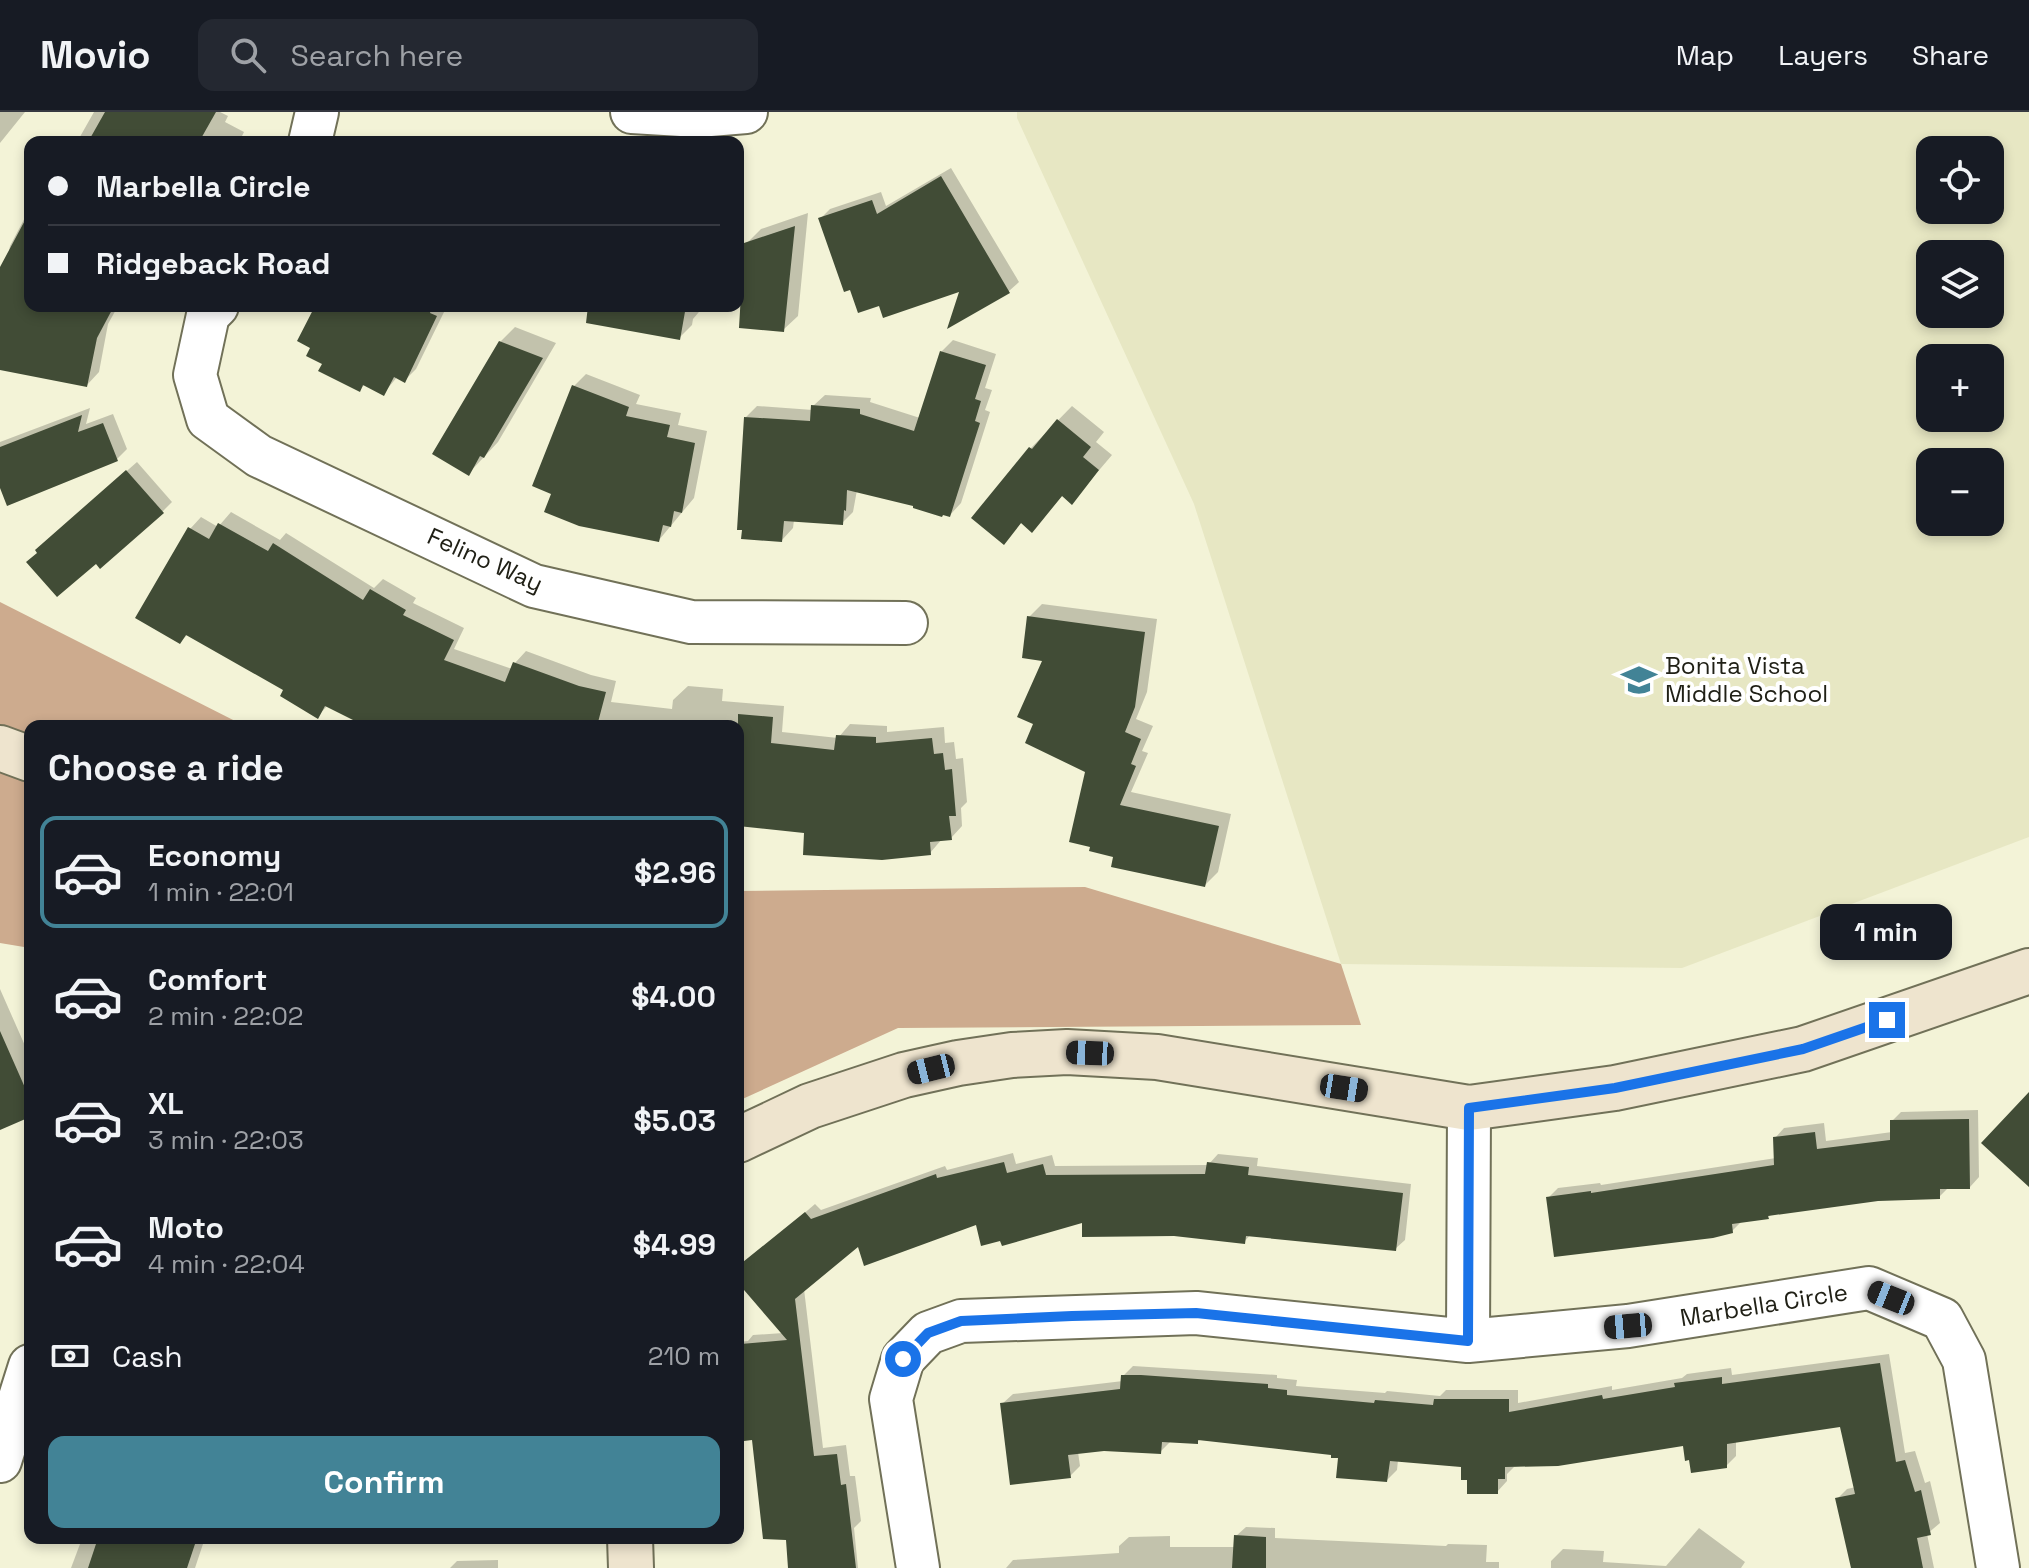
<!DOCTYPE html>
<html lang="en">
<head>
<meta charset="utf-8">
<style>
  body { margin:0; font-family:"Space Grotesk",sans-serif; background:#242831; color:#f1f3f6; height:100vh; display:flex; flex-direction:column; font-size:30px; white-space:nowrap }
  * { box-sizing:border-box; margin:0 }
  p { font-size:26px; color:#9ea1a6 }
  .icon { flex:none; width:44px; height:44px; fill:none; stroke:currentColor; stroke-width:2; stroke-linecap:round; stroke-linejoin:round }
  .map { position:relative; flex:1; overflow:hidden }
  .panel { position:absolute; left:24px; top:608px; width:720px; height:824px; display:flex; flex-direction:column; background:#171b24; border-radius:16px; box-shadow:0 4px 12px #0003 }
  .panel>* { flex:none }
  .hud { position:absolute; left:24px; top:24px; width:720px; height:176px; border-radius:16px; box-shadow:0 4px 12px #0003; display:grid; align-content:center; height:176px; padding:0 24px; background:#171b24 }
  .buttons { position:absolute; left:1916px; top:24px; display:grid; gap:16px }
  .buttons a { display:grid; place-items:center; width:88px; height:88px; border-radius:16px; background:#171b24; box-shadow:0 4px 12px #0003; font-size:40px }
  .end { position:absolute; width:36px; height:36px; margin:-18px; border:10px solid #1a73e8; background:#fff; box-shadow:0 0 0 4px #fff }
  .from { border-radius:50% }
  .bubble { position:absolute; height:56px; border-radius:16px; background:#171b24; box-shadow:0 4px 12px #0003; font-size:26px; font-weight:700; line-height:56px; text-align:center }
  .car { position:absolute; width:24px; height:48px; margin:-24px -12px; border-radius:10px; box-shadow:0 0 6px 2px #0007; background:linear-gradient(#222 24%,#8ab4d8 0 40%,#222 0 76%,#8ab4d8 0 86%,#222 0) }
  .hud b { display:flex; align-items:center; gap:28px; height:76px; font-size:30px }
  .hud b+b { border-top:2px solid #363941 }
  .hud i { width:20px; height:20px; background:#f1f3f6 }
  ul { padding:0; list-style:none }
  li { display:flex; align-items:center; gap:24px; height:112px; margin:0 16px 12px; padding:0 8px; border:4px solid transparent; border-radius:16px }
  li div { flex:1 }
  li b { display:block; font-size:30px }
  li em { font-style:normal; font-weight:700 }
  li.current { border-color:#428396 }
  li>.icon { width:72px; height:72px; stroke-width:1.5 }
  h2 { padding:0 24px; font-size:36px; line-height:96px }
  .pay { display:flex; align-items:center; gap:20px; height:88px; padding:0 24px; font-size:30px }
  .pay p { margin-inline-start:auto }
  .primary-button { display:flex; gap:16px; margin-top:auto; padding:16px 24px }
  .primary-button a { flex:1; height:92px; border-radius:16px; background:#428396; color:#fff; font-size:32px; font-weight:700; line-height:92px; text-align:center }
  header { display:flex; align-items:center; gap:48px; box-sizing:border-box; height:112px; padding:0 40px; background:#171b24; border-bottom:2px solid #363941 }
  header strong { font-size:38px }
  nav { display:flex; gap:44px; margin-inline-start:auto; font-size:28px }
  .search { width:560px; height:72px; background:#242831; display:flex; align-items:center; gap:20px; box-sizing:border-box; padding:0 28px; border-radius:16px; color:#9ea1a6; font-size:30px }
  .map>svg:first-child { display:block }
  .built { fill:#e7e7c3; fill-rule:evenodd }
  .forest { fill:#cdab8e }
  .shadow { fill:#0003 }
  .building { fill:#414c36 }
  .lines { fill:none; stroke-linecap:round; stroke-linejoin:round }
  .street-casing { stroke:#717158; stroke-width:46 }
  .secondary-casing { stroke:#717158; stroke-width:48 }
  .street { stroke:#fff; stroke-width:42 }
  .secondary { stroke:#eee4ce; stroke-width:44 }
  .route { stroke:#1a73e8; stroke-width:10 }
  .labels { text-anchor:middle; stroke-width:8; stroke-linejoin:round; paint-order:stroke }
  .street-label { font-size:24px; fill:#202016; stroke:#fff }
  .poi-label { font-size:24px; fill:#202016; stroke:#fff; text-anchor:start }
</style>
</head>
<body>
<header>
<strong>Movio</strong>
<div class="search"><svg class="icon" aria-label="search" viewBox="0 0 24 24"><circle cx="10" cy="10" r="6"/><path d="M15 15l6 6"/></svg>Search here</div>
<nav><a>Map</a><a>Layers</a><a>Share</a></nav>
</header>
<div class="map">
<svg width="2029" height="1456" viewBox="0 0 2029 1456">
  <rect width="100%" height="100%" fill="#f3f3d7"/>
  <!-- built -->
  <path class="built" d="M1017,0h1012v725l-347,131 -341,-4 -147,-460 -177,-386zM1930,38h60v60h-60zM1930,142h60v60h-60zM1930,246h60v60h-60zM1930,350h60v60h-60z"/>
  <!-- forest -->
  <path class="forest" d="M0,490l245,124h-215v222l-30,-5z
    M1085,775l256,77 20,61 -463,3 -160,73v-210z"/>
  <!-- shadow -->
  <path class="shadow" d="M0,0h25l-25,31z
    M94,0h126l8,4 -3,6 19,10 -5,10h-162z
    M951,56l68,114 -10,9 -59,34 12,-36 -82,15 -60,-85 10,-10 51,-17 5,14z
    M30,96v98h88l-10,18 -9,48 -12,13 -87,-17v-69l10,-53z
    M808,101l-10,103 -15,14 -37,-86 15,-15z
    M318,194h129l-31,63 -11,11 -7,-4 -15,18 -18,-10 -5,6 -35,-27z
    M637,194h67l-11,13 -1,6 -12,12z
    M515,215l41,16 -58,99 -29,31 31,-131z
    M953,228l43,14 -11,34 7,2 -7,20 5,2 -29,91 -11,12 -93,-25 -4,22 -11,11 -48,-3 -1,8 -11,12 -36,-123 11,-11 56,4v-4l12,-11 46,3 -1,4 50,16 21,-66z
    M586,262l54,21 -4,9 45,9 -3,12 29,6 -13,67 -35,42 -105,-47 20,-107z
    M1072,294l32,26 -8,10 16,13 -40,47 -9,-7 -31,35 -10,-8 -18,20 27,-94z
    M90,296l-4,16 27,-10 14,35 -10,10 -109,44 -8,-20v-41z
    M137,350l35,40 -9,9 -63,55 -4,-5 -57,-9 8,-11z
    M231,400l49,28 6,-7 88,55 9,-9 33,19 -3,5 51,25 -10,21 58,20 3,-6 11,-12 65,24 25,6 -5,21 61,7 1,-9 15,-14 35,3 -1,12 62,5 -2,26 56,6 12,-14 37,2v6l57,-5 1,16 9,-1 2,17 7,-1 4,44 -6,6 1,18 -11,12 -9,1 -12,14 -123,-22 -69,-6v-99h-369l-41,-21 -10,11 -32,-26 -98,-56 -8,8 10,-113 11,-12 17,10z
    M1042,492l115,15 -10,73 -11,27 17,7 -11,25 6,2 -17,39 100,22 -13,58 -13,13 -89,-30 -29,-84 -51,-48 8,-64 -15,-42z
    M0,877l30,68v58l-30,13z
    M1978,998l1,67 -9,10h-21l-10,10 -61,2 -106,15 -4,3 -27,5 -9,9 -184,-33 10,-10 42,-5 1,2 175,-27 -1,-20 9,-10 40,-5 2,18 66,-9v-11l9,-9z
    M1013,1041l3,11 36,-9 3,11 153,-1 10,-11 40,4 -1,8 154,18 -6,56 -10,9 -144,-15 -7,8 -160,-22 -107,3 -119,21 -54,45 19,159 23,-3 4,31h5l6,45 -7,7 4,40h-67l-4,-30 -34,-100 -13,-50h-2v-46l10,-1 5,-6 30,-2 -45,-53v-10l77,-66 6,6 124,-44 2,4z
    M1889,1242l16,99 10,-2 10,32 5,-2 10,42 -13,11 7,34h-65l-32,-69 10,-10 9,-2 -14,-62 -106,15v16l-10,10 -41,-23 -171,24 -7,7v7l-10,11 -28,-14 -6,-13 -65,-5 -1,10 -10,10 -53,-26 -133,-15 -4,3 -26,-1 -11,11 -56,-3 -26,3 2,14 -10,10 -68,-72 11,-10 110,-13v-5l10,-10 144,9v3l20,2 -1,6 89,7 2,-2 53,5 6,-6h72v13l94,-17v4l70,-12 5,-4 44,-6 1,7z
    M1246,1415l29,1v10l171,8 2,-2 39,1 -1,17h13v6h-493l7,-8 106,-7v-7l10,-9 41,-1v11h65l1,-11z
    M1699,1416l46,34 -4,6h-190v-7l12,-12 41,2 -1,11 63,4z
    M67,1426h138l-10,30h-124l9,-24z
    M498,1448v8h-48l7,-7z"/>
  <!-- building -->
  <path class="building" d="M105,0h111l-17,30h-111z
    M941,64l69,117 -63,36 12,-37 -76,26 -4,-12 -21,7 -8,-23 -6,2 -26,-74 54,-18 5,14z
    M30,99v95h84l-17,32 -10,49 -87,-17v-103z
    M795,114l-11,106 -45,-4 5,-85z
    M315,194h117l-2,7 7,3 -32,67 -11,-6 -10,19 -21,-11 -3,7 -42,-21 4,-7 -16,-8 4,-8 -13,-7z
    M588,194h98l-6,34 -94,-17z
    M499,229l44,17 -59,100 -4,-2 -11,20 -37,-22z
    M940,239l46,14 -11,34 6,2 -6,20 5,2 -30,94 -7,-2 -1,2 -29,-9v-2l-66,-16 -1,21 -2,-1 -1,15 -59,-4 -2,21 -41,-3 1,-9h-5l7,-113 66,4 1,-16 49,4v5l54,17z
    M572,273l57,22 -3,9 44,9 -3,12 28,6 -13,70 -8,-2 -3,16 -8,-2 -4,17 -80,-16 -35,-14 7,-18 -19,-8z
    M82,303l-4,17 25,-9 15,38 -111,45 -7,-18v-41z
    M1057,307l34,28 -8,10 16,13 -27,35 -10,-9 -30,37 -11,-10 -17,22 -33,-27 58,-71 3,2z
    M126,358l38,43 -64,56 -4,-5 -39,33 -31,-35 11,-9 -2,-3z
    M218,411l50,28 5,-8 90,57 7,-11 36,21 -3,5 51,25 -10,20 61,22 8,-20 66,24 27,6 -9,34h-232l-40,-20 -7,13 -38,-23 3,-6 -97,-55 -6,9 -45,-26 53,-91 21,12z
    M1027,504l118,16 -10,75 -10,25 16,7 -10,25 5,2 -16,39 99,21 -14,61 -94,-20 2,-10 -24,-6 1,-4 -21,-5 16,-70 -60,-29 8,-19 -16,-7 25,-56 -20,-3z
    M738,602l35,3 -2,26 63,7 2,-15 40,2v6l56,-5 2,16 9,-1 2,17 7,-1 4,47h-7l3,24 -22,2 1,13 -49,5 -79,-5 1,-22 -66,-7z
    M0,919l30,68v18l-30,13z
    M2029,980v95l-48,-44z
    M1969,1007l1,70h-30v10l-62,2 -110,15 1,3 -37,5 1,9 -20,5 -159,19 -8,-60 45,-6v2l183,-28 -1,-28 42,-5 2,17 73,-9v-20z
    M1004,1050l3,11 36,-9 3,11 159,-1 2,-12 42,5 -1,8 155,18 -7,58 -150,-15 -1,8 -71,-8 -92,1v-14l-80,23 -2,-5 -19,5 -5,-21 -112,41 -6,-19 -63,52 19,157 23,-2 4,31 5,-1 10,84h-68l-2,-28 -23,-1 -11,-99 -8,1 -6,-57v-35h4l-1,-5 46,-4 -49,-57v-17l67,-54 6,7 125,-45 1,4z
    M1880,1251l16,99 9,-2 10,32 6,-2 10,45 -14,3 6,30h-72l-16,-70 20,-4 -15,-67 -113,17v24l-36,5 -2,-13 -4,1 -2,-15 -125,20 -53,1v12h-7v15h-31v-14h-6v-13l-71,-6 -3,21 -51,-4 2,-20h-7v-3l-133,-15v4l-36,-2 -1,12 -57,-3 -36,4 3,23 -61,7 -10,-82 120,-14 1,-14h20l127,9v4l19,2v5l87,8 1,-3 58,5 1,-6h75v13l93,-17 1,4 72,-12 -1,-4 48,-6v7z
    M1234,1423l32,2v31h-34z
    M98,1426h99l-10,30h-99z"/>
  <g class="lines">
    <!-- street casing -->
    <g class="street-casing">
      <path id="street" d="M632,0l66,4 48,-4
        M310,30l7,-30
        M217,194l-9,9 -13,60 13,44 51,37 275,130 157,36 215,1
        M1468,1229l1,-233
        M0,1349l30,-95
        M918,1456l-27,-169 12,-40 25,-26 33,-12 235,-8 272,28 160,-15 241,-38 73,31 22,41 34,208"/>
    </g>
    <!-- secondary casing -->
    <g class="secondary-casing">
      <path id="secondary" d="M0,636l30,11
        M738,1028l72,-34 94,-31 54,-12 54,-8 55,-3 90,5 312,51 146,-20 188,-39 226,-78
        M630,1426l1,30"/>
    </g>
    <!-- street -->
    <use href="#street" class="street"/>
    <!-- secondary -->
    <use href="#secondary" class="secondary"/>
  </g>
  <g class="lines">
    <!-- route -->
    <path class="route" d="M903,1247l25,-26 33,-12 111,-5 124,-3 272,28 1,-233 146,-20 188,-39 84,-29"/>
  </g>
  <!-- icons -->
  <defs>
    <g id="school-bare" transform="scale(2.76)"><path d="M0-5L7-2L0 1L-7-2ZM-4 1L0 2.5L4 1V4Q0 6-4 4Z" fill="#428396" stroke="#fff" stroke-width="2.5" paint-order="stroke"/></g>
  </defs>
  <g fill-rule="evenodd">
    <use href="#school-bare" x="1639" y="568"/>
  </g>
  <g class="labels">
    <!-- street labels -->
    <g class="street-label">
      <text transform="translate(485 448) rotate(24)" y="8">Felino Way</text>
      <text transform="translate(1764 1193) rotate(-9)" y="8">Marbella Circle</text>
    </g>
    <!-- poi labels -->
    <g class="poi-label">
      <text x="1665" y="562">Bonita Vista<tspan x="1665" dy="28">Middle School</tspan></text>
    </g>
  </g>
</svg>
<div class="buttons">
<a><svg class="icon" aria-label="locate" viewBox="0 0 24 24"><circle cx="12" cy="12" r="6"/><path d="M12 2v4M12 18v4M2 12h4M18 12h4"/></svg></a>
<a><svg class="icon" aria-label="layers" viewBox="0 0 24 24"><path d="M12 4l9 5-9 5-9-5zM3 14l9 5 9-5"/></svg></a>
<a>+</a>
<a>−</a>
</div>
<i class="end from" style="left:903px;top:1247px"></i>
<i class="end" style="left:1887px;top:908px"></i>
<div class="bubble" style="left:1820px;top:792px;width:132px">1 min</div>
<i class="car" style="left:1090px;top:941px;rotate:272deg"></i>
<i class="car" style="left:931px;top:957px;rotate:256deg"></i>
<i class="car" style="left:1344px;top:976px;rotate:99deg"></i>
<i class="car" style="left:1891px;top:1186px;rotate:292deg"></i>
<i class="car" style="left:1628px;top:1214px;rotate:265deg"></i>
<div class="hud">
<b><i class="from"></i>Marbella Circle</b>
<b><i></i>Ridgeback Road</b>
</div>
<section class="panel">
<h2>Choose a ride</h2>
<ul>
<li class="current"><svg class="icon" aria-label="car" viewBox="0 0 24 24"><path d="M5 17H2v-5l4-1 3-4h7l3 4 3 1v5h-3M9 17h6M6 11h13"/><circle cx="7" cy="17" r="2"/><circle cx="17" cy="17" r="2"/></svg><div><b>Economy</b><p>1 min · 22:01</p></div><em>$2.96</em></li>
<li><svg class="icon" aria-label="car" viewBox="0 0 24 24"><path d="M5 17H2v-5l4-1 3-4h7l3 4 3 1v5h-3M9 17h6M6 11h13"/><circle cx="7" cy="17" r="2"/><circle cx="17" cy="17" r="2"/></svg><div><b>Comfort</b><p>2 min · 22:02</p></div><em>$4.00</em></li>
<li><svg class="icon" aria-label="car" viewBox="0 0 24 24"><path d="M5 17H2v-5l4-1 3-4h7l3 4 3 1v5h-3M9 17h6M6 11h13"/><circle cx="7" cy="17" r="2"/><circle cx="17" cy="17" r="2"/></svg><div><b>XL</b><p>3 min · 22:03</p></div><em>$5.03</em></li>
<li><svg class="icon" aria-label="car" viewBox="0 0 24 24"><path d="M5 17H2v-5l4-1 3-4h7l3 4 3 1v5h-3M9 17h6M6 11h13"/><circle cx="7" cy="17" r="2"/><circle cx="17" cy="17" r="2"/></svg><div><b>Moto</b><p>4 min · 22:04</p></div><em>$4.99</em></li>
</ul>
<div class="pay"><svg class="icon" aria-label="cash" viewBox="0 0 24 24"><path d="M3 7h18v10H3z"/><circle cx="12" cy="12" r="2"/></svg>Cash<p>210 m</p></div>
<div class="primary-button"><a>Confirm</a></div>
</section>
</div>
</body>
</html>
